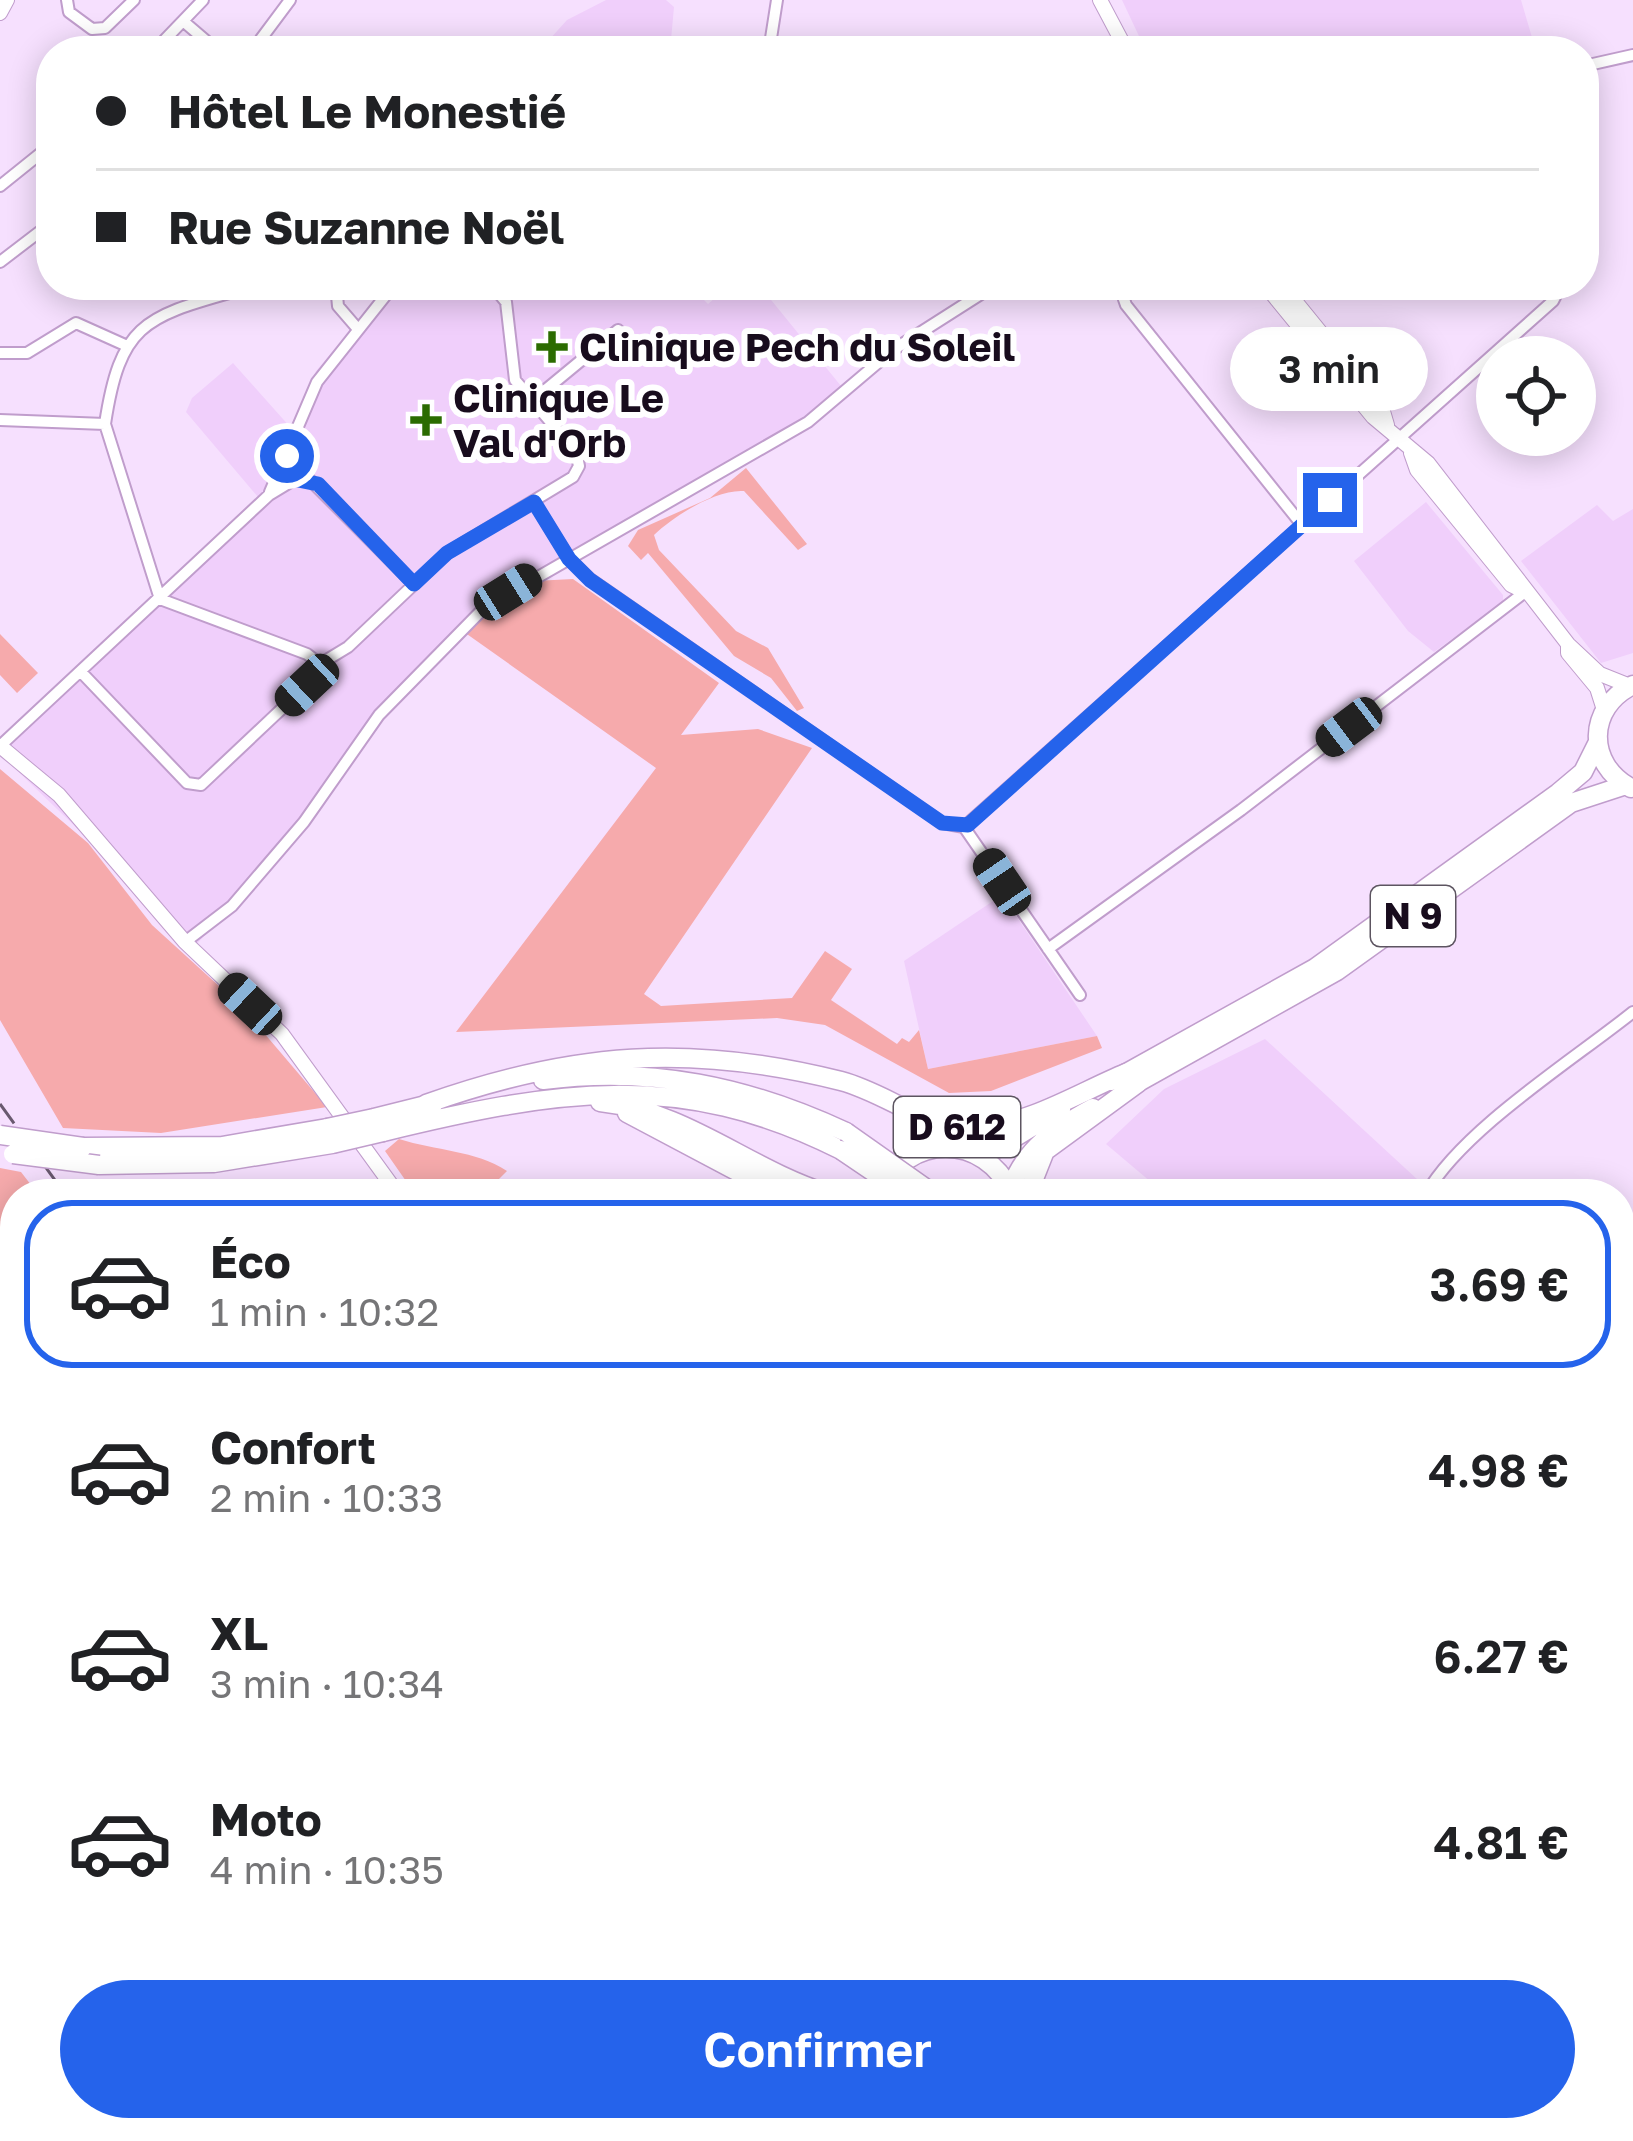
<!DOCTYPE html>
<html lang="fr">
<head>
<meta charset="utf-8">
<style>
  body { margin:0; font-family:"Golos Text",sans-serif; background:#f2f2f2; color:#202124; height:100vh; display:flex; flex-direction:column; font-size:45px; white-space:nowrap }
  * { box-sizing:border-box; margin:0 }
  p { font-size:39px; color:#757577 }
  .icon { flex:none; width:66px; height:66px; fill:none; stroke:currentColor; stroke-width:2; stroke-linecap:round; stroke-linejoin:round }
  .map { position:relative; flex:1; overflow:hidden }
  .panel { position:absolute; left:0px; top:1179px; width:1635px; height:963px; display:flex; flex-direction:column; background:#fff; border-radius:48px 48px 0 0; box-shadow:0 6px 30px #0003 }
  .panel>* { flex:none }
  .guide { position:absolute; left:36px; top:36px; width:1563px; height:264px; border-radius:48px; box-shadow:0 6px 30px #0003; display:grid; align-content:center; height:264px; padding:0 60px; background:#fff }
  .controls { position:absolute; left:1476px; top:336px; display:grid; gap:24px }
  .controls a { display:grid; place-items:center; width:120px; height:120px; border-radius:50%; background:#fff; box-shadow:0 6px 30px #0003; font-size:60px }
  .end { position:absolute; width:54px; height:54px; margin:-27px; border:15px solid #2563eb; background:#fff; box-shadow:0 0 0 6px #fff }
  .from { border-radius:50% }
  .bubble { position:absolute; height:84px; border-radius:42px; background:#fff; box-shadow:0 6px 30px #0003; font-size:39px; font-weight:600; line-height:84px; text-align:center }
  .car { position:absolute; width:36px; height:72px; margin:-36px -18px; border-radius:15px; box-shadow:0 0 9px 3px #0007; background:linear-gradient(#222 24%,#8ab4d8 0 40%,#222 0 76%,#8ab4d8 0 86%,#222 0) }
  .guide b { display:flex; align-items:center; gap:42px; height:114px; font-size:45px }
  .guide b+b { border-top:3px solid #e0e0e0 }
  .guide i { width:30px; height:30px; background:#202124 }
  ul { padding:21px 0 0; list-style:none }
  li { display:flex; align-items:center; gap:36px; height:168px; margin:0 24px 18px; padding:0 36px; border:6px solid transparent; border-radius:48px }
  li div { flex:1 }
  li b { display:block; font-size:45px }
  li em { font-style:normal; font-weight:600 }
  li.selected { border-color:#2563eb }
  li>.icon { width:108px; height:108px; stroke-width:1.5 }
  .cta { display:flex; gap:24px; margin-top:auto; padding:24px 60px }
  .cta a { flex:1; height:138px; border-radius:72px; background:#2563eb; color:#fff; font-size:48px; font-weight:600; line-height:138px; text-align:center }
  .map>svg:first-child { display:block }
  .built { fill:#f0cffb }
  .green { fill:#f6aaac }
  .lines { fill:none; stroke-linecap:round; stroke-linejoin:round }
  .minor-casing { stroke:#c09dcc; stroke-width:14 }
  .tertiary-casing { stroke:#c09dcc; stroke-width:16 }
  .primary-casing { stroke:#c09dcc; stroke-width:21 }
  .trunk-casing { stroke:#c09dcc; stroke-width:21 }
  .minor { stroke:#fff; stroke-width:10 }
  .tertiary { stroke:#fff; stroke-width:14 }
  .primary { stroke:#fff; stroke-width:18 }
  .trunk { stroke:#fff; stroke-width:18 }
  .rail { stroke:#69596f; stroke-width:3; stroke-dasharray:24 12; stroke-linecap:butt }
  .trunk-bridge-casing { stroke:#c09dcc; stroke-width:21; stroke-linecap:butt }
  .trunk-bridge { stroke:#fff; stroke-width:18 }
  .route { stroke:#2563eb; stroke-width:15 }
  .poi-dot { fill:#2b6c00; stroke:#fff; stroke-width:4.5 }
  .labels { text-anchor:middle; stroke-width:12; stroke-linejoin:round; paint-order:stroke }
  .shield { fill:#fff; stroke:#5d5561; stroke-width:3 }
  .shield-label { font-size:36px; font-weight:bold; fill:#180c1d }
  .poi-label { font-size:39px; font-weight:bold; fill:#180c1d; stroke:#fff; text-anchor:start }
</style>
</head>
<body>
<div class="map">
<svg width="1633" height="2141" viewBox="0 0 1633 2141">
  <rect width="100%" height="100%" fill="#f6e0fe"/>
  <!-- built -->
  <path class="built" d="M606,0h60l8,7 -4,44h-131l28,-31z
    M1122,0h399l15,51h-390z
    M390,285h299l19,19 22,-19h29l82,101 -40,33 -255,154 -82,59 -64,62 -89,119 -114,131 -197,-190v-15l258,-242 -72,-85 6,-14 41,-35 58,65 25,-57z
    M1426,502l77,93v7l-69,50 -26,-21 -54,-70z
    M1597,505l16,16 20,-12v144l-32,10 -80,-102z
    M1002,895l95,141 -169,33 -24,-108z
    M1265,1039l153,141 -7,14h-254l1,-6 -52,-44 58,-55z
    M1317,2127h135l9,14h-166z"/>
  <!-- green -->
  <path class="green" d="M746,468l61,76 -9,6 -54,-59c-28,-2 -70,25 -90,44l5,15 77,81 32,17 36,60 -7,3 -26,-33 -37,-22 -86,-103 -7,7 -13,-14 10,-16 72,-32z
    M573,579l146,104 -38,52 77,-6 54,19 -168,246 17,12 131,-8 33,-47 27,18 -21,31 66,44 5,-6 7,4 10,-12 9,39 169,-33 5,12 -111,43 -42,2 -124,-68 -48,-7 -321,14 200,-264 -192,-136 70,-51z
    M0,634l38,39 -21,20 -17,-18z
    M0,769l88,74 64,82 89,81 86,101 -166,26 -98,-5 -63,-108z
    M399,1139c37,12 76,11 108,32l-23,23h-69l-30,-43z
    M0,1168l21,4 17,22h-23v37l-15,-2z
    M1452,2127h135l1,2 -20,12h-107z"/>
  <g class="lines">
    <!-- minor casing -->
    <g class="minor-casing">
      <path id="minor" d="M67,0l2,12 23,17 13,-1 29,-28
        M183,21l35,30
        M154,51l49,-51
        M252,51l38,-51
        M769,51l8,-51
        M1584,66l49,-11
        M0,186l51,-41
        M0,262l51,-39
        M336,285l2,21 19,22
        M1119,285l7,20 176,220
        M0,353h27l49,-30 49,22
        M532,401l86,-71
        M0,420l105,4 55,175 147,55 13,10 28,-17 99,-94 126,-76 6,-11 -3,-14 -61,-72 -9,-78 -14,-17
        M105,424c15,-98 38,-107 128,-132l9,-7
        M300,470l114,114
        M270,492l47,-110 77,-97
        M534,502l35,57 21,20 352,244 22,4 589,-526 8,-16
        M82,673l105,110 14,2 106,-100 13,-21
        M0,746l269,-251 28,-17 3,-8 -8,-21
        M964,827l116,168
        M185,942l47,-36 72,-84 75,-107 105,-107 324,-186 85,-72 102,-65
        M1048,949l193,-139 284,-218
        M1426,1194c36,-64 147,-134 207,-182
        M0,1387l15,13
        M1620,1563l13,1
        M0,1573l15,-12
        M0,1697l15,15
        M0,1843l15,-15
        M0,1968l15,13
        M1620,2117l13,-7
        M566,2127l5,14
        M794,2127l8,14
        M1087,2127l5,14
        M179,2139l14,-12
        M53,2141l28,-14
        M352,2141l24,-14
        M1580,2141l23,-14"/>
    </g>
    <!-- tertiary casing -->
    <g class="tertiary-casing">
      <path id="tertiary" d="M1100,0l27,51
        M0,13l7,-13
        M1265,285l108,132 55,46 140,181 32,30 30,12
        M1282,285l100,123 5,17
        M1411,453l6,17 94,115 14,7
        M1568,644v9l29,35 7,22
        M0,746l59,49 126,147 97,92 116,160"/>
    </g>
    <!-- primary casing -->
    <g class="primary-casing">
      <path id="primary" d="M1631,788c-45,-24 -44,-81 2,-103
        M1112,1081l203,-113 243,-175 25,-21 14,-28
        M1128,1088l209,-117 234,-168 55,-18
        M976,1154l20,-5 65,-40
        M1010,1190c15,-42 46,-62 83,-82
        M880,1194c26,-62 106,-61 132,0
        M0,2132l15,-15"/>
    </g>
    <!-- trunk casing -->
    <g class="trunk-casing">
      <path id="trunk" d="M543,1080c109,-14 204,6 303,52
        M600,1102c89,10 146,66 228,92
        M426,1104c146,-52 264,-61 415,-23 49,13 86,50 138,46 51,-3 101,-35 147,-54
        M627,1113l153,81
        M374,1118l60,-15
        M909,1121l33,25
        M383,1132c169,-41 296,-64 458,18
        M83,1147l139,-1 105,-18
        M99,1165l115,-2 118,-19
        M1028,1194l17,-43 93,-68
        M1105,2127l5,14
        M1125,2127l5,14
        M1143,2127l5,14
        M1176,2127l8,14"/>
    </g>
    <!-- minor -->
    <use href="#minor" class="minor"/>
    <!-- tertiary -->
    <use href="#tertiary" class="tertiary"/>
    <!-- primary -->
    <use href="#primary" class="primary"/>
    <!-- trunk -->
    <use href="#trunk" class="trunk"/>
    <!-- rail -->
    <path class="rail" d="M0,1104l65,90
      M619,2127l6,14"/>
    <!-- trunk-bridge casing -->
    <g class="trunk-bridge-casing">
      <path id="trunk-bridge" d="M327,1128l47,-10
        M846,1132l88,62
        M0,1135l83,12
        M332,1144l51,-12
        M841,1150l65,44
        M13,1154l86,11"/>
    </g>
    <!-- trunk-bridge -->
    <use href="#trunk-bridge" class="trunk-bridge"/>
  </g>
  <g class="lines">
    <!-- route -->
    <path class="route" d="M287,456l-4,21 35,7 96,100 33,-31 87,-51 35,57 21,21 352,243 26,2 362,-325"/>
  </g>
  <!-- markers -->
  <g class="poi-dot">
    <path d="M546 329h12v12h12v12h-12v12h-12v-12h-12v-12h12z"/>
    <path d="M420 402h12v12h12v12h-12v12h-12v-12h-12v-12h12z"/>
  </g>
  <g class="labels">
    <!-- shield labels -->
    <g class="shield">
      <rect x="1371" y="886" width="84" height="60" rx="9"/>
      <rect x="894" y="1097" width="126" height="60" rx="9"/>
    </g>
    <g class="shield-label">
      <text x="1413" y="929">N 9</text>
      <text x="957" y="1140">D 612</text>
    </g>
    <!-- poi labels -->
    <g class="poi-label">
      <text x="579" y="361">Clinique Pech du Soleil</text>
      <text x="453" y="412">Clinique Le<tspan x="453" dy="45">Val d'Orb</tspan></text>
    </g>
  </g>
</svg>
<div class="controls">
<a><svg class="icon" aria-label="locate" viewBox="0 0 24 24"><circle cx="12" cy="12" r="6"/><path d="M12 2v4M12 18v4M2 12h4M18 12h4"/></svg></a>
</div>
<i class="end from" style="left:287px;top:456px"></i>
<i class="end" style="left:1330px;top:500px"></i>
<div class="bubble" style="left:1230px;top:327px;width:198px">3 min</div>
<i class="car" style="left:508px;top:592px;rotate:58deg"></i>
<i class="car" style="left:307px;top:685px;rotate:227deg"></i>
<i class="car" style="left:1349px;top:727px;rotate:233deg"></i>
<i class="car" style="left:1002px;top:882px;rotate:326deg"></i>
<i class="car" style="left:250px;top:1004px;rotate:313deg"></i>
<div class="guide">
<b><i class="from"></i>Hôtel Le Monestié</b>
<b><i></i>Rue Suzanne Noël</b>
</div>
<section class="panel">
<ul>
<li class="selected"><svg class="icon" aria-label="car" viewBox="0 0 24 24"><path d="M5 17H2v-5l4-1 3-4h7l3 4 3 1v5h-3M9 17h6M6 11h13"/><circle cx="7" cy="17" r="2"/><circle cx="17" cy="17" r="2"/></svg><div><b>Éco</b><p>1 min · 10:32</p></div><em>3.69 €</em></li>
<li><svg class="icon" aria-label="car" viewBox="0 0 24 24"><path d="M5 17H2v-5l4-1 3-4h7l3 4 3 1v5h-3M9 17h6M6 11h13"/><circle cx="7" cy="17" r="2"/><circle cx="17" cy="17" r="2"/></svg><div><b>Confort</b><p>2 min · 10:33</p></div><em>4.98 €</em></li>
<li><svg class="icon" aria-label="car" viewBox="0 0 24 24"><path d="M5 17H2v-5l4-1 3-4h7l3 4 3 1v5h-3M9 17h6M6 11h13"/><circle cx="7" cy="17" r="2"/><circle cx="17" cy="17" r="2"/></svg><div><b>XL</b><p>3 min · 10:34</p></div><em>6.27 €</em></li>
<li><svg class="icon" aria-label="car" viewBox="0 0 24 24"><path d="M5 17H2v-5l4-1 3-4h7l3 4 3 1v5h-3M9 17h6M6 11h13"/><circle cx="7" cy="17" r="2"/><circle cx="17" cy="17" r="2"/></svg><div><b>Moto</b><p>4 min · 10:35</p></div><em>4.81 €</em></li>
</ul>
<div class="cta"><a>Confirmer</a></div>
</section>
</div>
</body>
</html>
